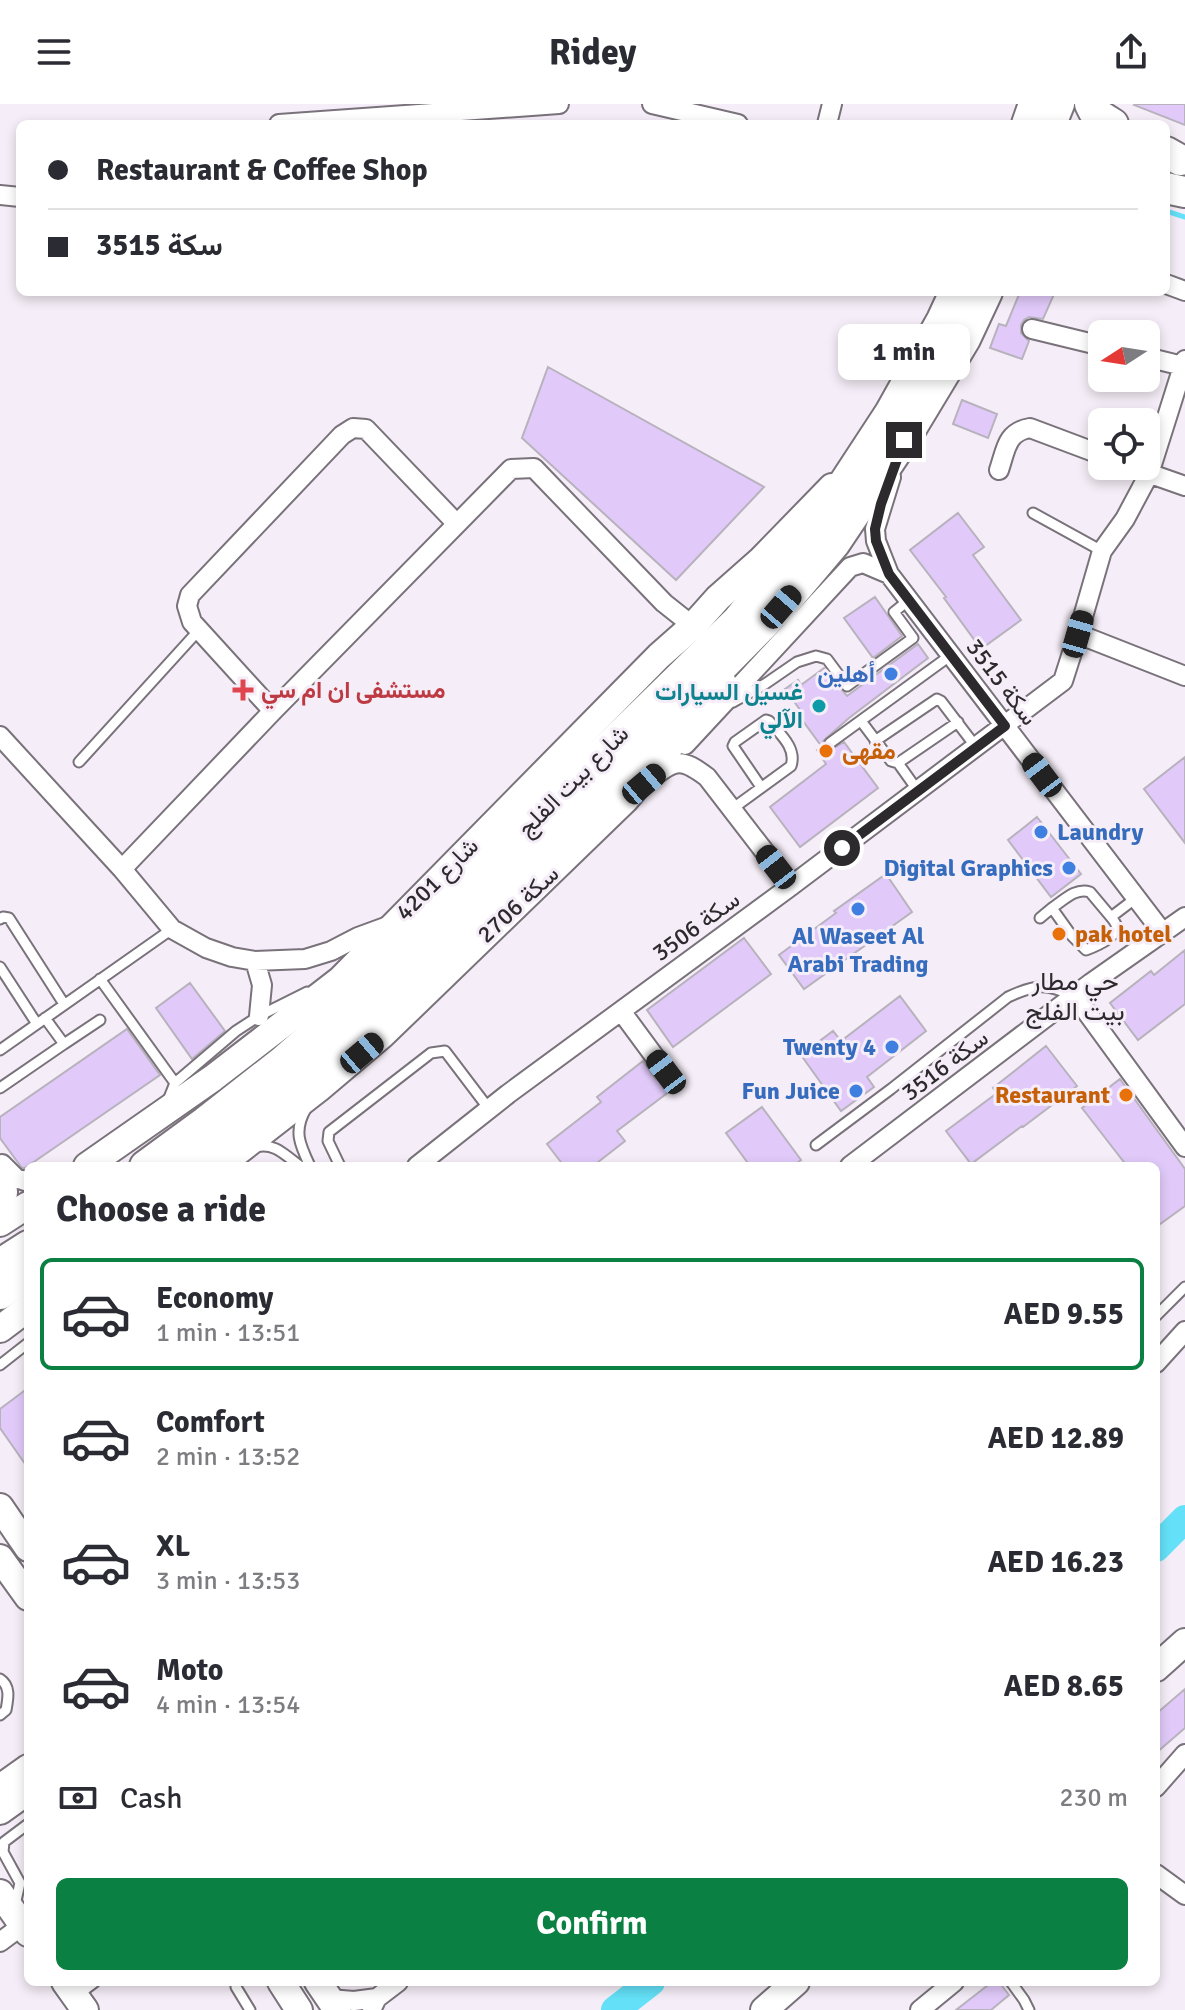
<!DOCTYPE html>
<html lang="en">
<head>
<meta charset="utf-8">
<style>
  body { margin:0; font-family:Signika,Vazirmatn,sans-serif; background:#f2f2f3; color:#2b2b33; height:100vh; display:flex; flex-direction:column; font-size:30px; white-space:nowrap }
  * { box-sizing:border-box; margin:0 }
  p { font-size:26px; color:#7c7c81 }
  .icon { flex:none; width:44px; height:44px; fill:none; stroke:currentColor; stroke-width:2; stroke-linecap:round; stroke-linejoin:round }
  .map { position:relative; flex:1; overflow:hidden }
  .sheet { position:absolute; left:24px; top:1058px; width:1136px; height:824px; display:flex; flex-direction:column; background:#fff; border-radius:12px; box-shadow:0 4px 12px #0003 }
  .sheet>* { flex:none }
  .guide { position:absolute; left:16px; top:16px; width:1154px; height:176px; border-radius:12px; box-shadow:0 4px 12px #0003; display:grid; align-content:center; height:176px; padding:0 32px; background:#fff }
  .needle { width:52px; rotate:258deg }
  .fabs { position:absolute; left:1088px; top:216px; display:grid; gap:16px }
  .fabs a { display:grid; place-items:center; width:72px; height:72px; border-radius:12px; background:#fff; box-shadow:0 4px 12px #0003; font-size:40px }
  .end { position:absolute; width:36px; height:36px; margin:-18px; border:10px solid #2d2a2e; background:#fff; box-shadow:0 0 0 4px #fff }
  .from { border-radius:50% }
  .bubble { position:absolute; height:56px; border-radius:12px; background:#fff; box-shadow:0 4px 12px #0003; font-size:26px; font-weight:800; line-height:56px; text-align:center }
  .car { position:absolute; width:24px; height:48px; margin:-24px -12px; border-radius:10px; box-shadow:0 0 6px 2px #0007; background:linear-gradient(#222 24%,#8ab4d8 0 40%,#222 0 76%,#8ab4d8 0 86%,#222 0) }
  .guide b { display:flex; align-items:center; gap:28px; height:76px; font-size:30px }
  .guide b+b { border-top:2px solid #e1e1e2 }
  .guide i { width:20px; height:20px; background:#2b2b33 }
  ul { padding:0; list-style:none }
  li { display:flex; align-items:center; gap:24px; height:112px; margin:0 16px 12px; padding:0 16px; border:4px solid transparent; border-radius:12px }
  li div { flex:1 }
  li b { display:block; font-size:30px }
  li em { font-style:normal; font-weight:800 }
  li.active { border-color:#0b8043 }
  li>.icon { width:72px; height:72px; stroke-width:1.5 }
  h2 { padding:0 32px; font-size:36px; line-height:96px }
  .pay { display:flex; align-items:center; gap:20px; height:88px; padding:0 32px; font-size:30px }
  .pay p { margin-inline-start:auto }
  .primary-button { display:flex; gap:16px; margin-top:auto; padding:16px 32px }
  .primary-button a { flex:1; height:92px; border-radius:12px; background:#0b8043; color:#fff; font-size:32px; font-weight:800; line-height:92px; text-align:center }
  header { display:flex; justify-content:space-between; align-items:center; height:104px; padding:0 32px; background:#fff; font-size:36px; font-weight:800 }
  .map>svg:first-child { display:block }
  .lines { fill:none; stroke-linecap:round; stroke-linejoin:round }
  .stream { stroke:#64e1f8; stroke-width:5 }
  .river { stroke:#64e1f8; stroke-width:28 }
  .building { fill:#e1cafa; stroke:#b7b2bc; stroke-width:2 }
  .lane-casing { stroke:#79727a; stroke-width:13 }
  .street-casing { stroke:#79727a; stroke-width:22 }
  .secondary-casing { stroke:#79727a; stroke-width:30 }
  .primary-casing { stroke:#79727a; stroke-width:34 }
  .lane { stroke:#fff; stroke-width:9 }
  .street { stroke:#fff; stroke-width:18 }
  .secondary { stroke:#fff; stroke-width:26 }
  .primary { stroke:#fff; stroke-width:30 }
  .route { stroke:#2d2a2e; stroke-width:10 }
  .shop-dot { fill:#3f7fe0; stroke:#f5edf7; stroke-width:3 }
  .health-dot { fill:#e0444e; stroke:#f5edf7; stroke-width:3 }
  .culture-dot { fill:#0f9aa8; stroke:#f5edf7; stroke-width:3 }
  .food-dot { fill:#e8710a; stroke:#f5edf7; stroke-width:3 }
  .labels { text-anchor:middle; stroke-width:6; stroke-linejoin:round; paint-order:stroke }
  .shop-label { font-size:24px; font-weight:bold; fill:#366cbe; stroke:#f5edf7; text-anchor:end }
  .street-label { font-size:24px; fill:#2d2a2e; stroke:#f5edf7 }
  .health-label { font-size:24px; font-weight:bold; fill:#be3a42; stroke:#f5edf7; text-anchor:start }
  .culture-label { font-size:24px; font-weight:bold; fill:#0d838f; stroke:#f5edf7; text-anchor:end }
  .food-label { font-size:24px; font-weight:bold; fill:#c56008; stroke:#f5edf7; text-anchor:start }
  .neighbourhood-label { font-size:26px; fill:#2d2a2e; stroke:#f5edf7 }
</style>
</head>
<body>
<header><svg class="icon" aria-label="menu" viewBox="0 0 24 24"><path d="M4 6h16M4 12h16M4 18h16"/></svg>Ridey<svg class="icon" aria-label="share" viewBox="0 0 24 24"><path d="M12 15V3M7 8l5-5 5 5M5 13v7h14v-7"/></svg></header>
<div class="map">
<svg width="1185" height="1906" viewBox="0 0 1185 1906">
  <rect width="100%" height="100%" fill="#f5edf7"/>
  <g class="lines">
    <!-- stream -->
    <path class="stream" d="M1166,107l19,6"/>
    <!-- river -->
    <path class="river" d="M1156,1444l29,-29
      M615,1906l36,-28"/>
  </g>
  <!-- building -->
  <path class="building" d="M1135,0h50v21l-51,-20z
    M1020,188h35l-12,27 -14,-2 -5,3 -3,5v8l8,8 -7,18 -32,-11 9,-24 7,2z
    M548,263l216,120 -88,93 -154,-142z
    M962,296l35,14 -9,24 -35,-14z
    M958,409l26,34 -11,8 48,65 -40,29 -37,-51 2,-1 -36,-47z
    M875,493l27,39 -29,22 -29,-40z
    M918,540l10,14 -79,60 -26,23 1,6 6,3 14,-8 34,46 -78,59 -30,-40 56,-43 -9,-14 5,-3 -22,-30 3,-3 -18,-25 13,-9 3,5 23,-17 23,28z
    M1185,653v86l-41,-54z
    M1037,713l44,57 -30,23 -43,-57z
    M886,770l26,38 -108,77 -25,-34 57,-42 -2,-2z
    M744,834l27,36 -98,73 -26,-37z
    M1185,846v54l-47,36 -28,-37 41,-32 3,4z
    M190,879l35,48 -33,28 -36,-51z
    M900,892l26,35 -59,46 7,10 -33,24 -40,-56 32,-24 8,10z
    M127,925l33,46 -135,93h-3l-22,-30v-21z
    M1046,942l31,40 -54,41 -1,-1 -51,38 -25,-33 51,-38 -4,-5z
    M643,957l13,18 9,5 5,7 -53,40 8,10 -32,25h-29l-17,-22 54,-42 -4,-5z
    M1120,975l65,90v37l-29,21v-61h-29l-45,-58z
    M762,1003l39,53 -8,6h-43l-24,-33z
    M28,1284v80l-28,-40v-19z
    M1185,1585v39l-29,25v-39z
    M992,1878h7l10,13 -18,15h-35z"/>
  <g class="lines">
    <!-- lane casing -->
    <g class="lane-casing">
      <path id="lane" d="M1033,409l69,38
        M733,598l32,-18 32,-22 19,-6 11,3 20,27 66,-48 -19,-26 15,-12
        M861,617l30,40 7,2 60,-41
        M875,637l62,-42 4,2 35,46
        M830,639l121,-88
        M79,658l120,-132
        M898,659l20,28
        M732,705l59,-43c6,-18 -11,-32 -22,-45l-3,-1 -31,22 -2,4 28,41
        M1111,813l-21,-25c-14,-5 -26,8 -38,16l20,28 14,14c8,-3 27,-11 30,-20 2,-5 -2,-9 -5,-13l25,-19
        M1040,814l12,-10
        M0,815l3,-2 6,1 55,86
        M0,863l37,57
        M100,875l75,104
        M64,940l36,-24
        M0,946l172,-121
        M0,984l64,-44 -19,-26
        M169,994l6,-15 61,-52 23,-15 48,-24
        M306,1005c-13,22 -6,36 4,57
        M816,1041l75,-56 117,-92c28,-13 38,-14 66,-1
        M256,1043c18,-5 29,8 44,19
        M340,1062l-12,-25 1,-9 102,-79 14,-2 44,58
        M1156,1212l29,-29
        M0,1261l28,-22
        M0,1575c11,7 8,20 6,31l-6,5
        M15,1801l5,-22 -17,-31 1,-10 24,-18
        M1011,1878l13,18 5,10
        M236,1883l14,23
        M79,1890l16,-12"/>
    </g>
    <!-- street casing -->
    <g class="street-casing">
      <path id="street" d="M652,0l86,20
        M279,20l280,-20
        M827,20l5,-20
        M0,91l20,2
        M1166,180l19,7
        M1032,225l70,17
        M1146,253l37,9
        M1128,362l57,20
        M999,366c7,-20 7,-38 31,-42l72,27
        M891,373l-16,52 1,12 13,33 274,359
        M1078,530l24,-83 23,-32 24,-45 36,-114
        M273,607l-81,-89 -5,-16 3,-11 152,-160 11,-7 13,1 90,94
        M0,632l122,133 50,60 34,19 26,9 23,4 7,24 -3,31
        M685,641l165,-178 13,-4 26,11
        M652,674c24,-20 31,-19 55,-1l84,109
        M122,765l151,-158 238,-242 23,-1 130,135 29,23
        M255,857l50,-2 26,-8 27,-14 30,-11
        M1075,892l110,151
        M621,907l45,61
        M2,1060l14,14 12,4
        M417,1062l91,-72 283,-208 272,-205 15,-47 107,42
        M850,1062l241,-183 94,-66
        M5,1116l3,-28 -2,-23
        M1156,1259l29,-32
        M1156,1683l29,-33
        M1156,1770l29,21
        M0,1838l23,-17
        M329,1895l25,2 23,-3
        M372,1904l5,-10 21,-16
        M920,1906l34,-28"/>
    </g>
    <!-- secondary casing -->
    <g class="secondary-casing">
      <path id="secondary" d="M87,1062l126,-88 127,-98 319,-324 34,-30 25,-28 43,-38 71,-73
        M219,1062l99,-77 65,-55 242,-234 98,-117
        M0,1119l28,-18
        M0,1225l28,-21
        M0,1403l28,41
        M0,1454l28,39
        M1156,1564l29,-26
        M0,1684l28,-20
        M0,1707l28,-20
        M0,1789l28,40
        M65,1878l20,28
        M281,1878l18,28
        M318,1878l19,28
        M764,1906l32,-28"/>
    </g>
    <!-- primary casing -->
    <g class="primary-casing">
      <path id="primary" d="M1090,0l4,8 19,12
        M1027,20l7,-20
        M1051,20l8,-20
        M1166,48l14,8
        M1166,84l19,4
        M145,1062l60,-44 78,-61 95,-83 141,-144 218,-213 81,-98 72,-110 52,-93 13,-28
        M182,1062l116,-88 98,-85 145,-143 240,-243 54,-64 69,-103 61,-101 22,-47
        M0,1160l28,-18
        M0,1190l28,-19"/>
    </g>
    <!-- lane -->
    <use href="#lane" class="lane"/>
    <!-- street -->
    <use href="#street" class="street"/>
    <!-- secondary -->
    <use href="#secondary" class="secondary"/>
    <!-- primary -->
    <use href="#primary" class="primary"/>
  </g>
  <g class="lines">
    <!-- route -->
    <path class="route" d="M842,744l163,-122 -116,-152 -13,-33 -1,-12 6,-25 23,-64"/>
  </g>
  <!-- markers -->
  <g class="shop-dot">
    <circle cx="891" cy="570" r="8"/>
    <circle cx="1041" cy="728" r="8"/>
    <circle cx="1069" cy="764" r="8"/>
    <circle cx="858" cy="805" r="8"/>
    <circle cx="892" cy="943" r="8"/>
    <circle cx="856" cy="987" r="8"/>
  </g>
  <path class="health-dot" d="M239 574h8v8h8v8h-8v8h-8v-8h-8v-8h8z"/>
  <circle class="culture-dot" cx="819" cy="602" r="8"/>
  <g class="food-dot">
    <circle cx="826" cy="647" r="8"/>
    <circle cx="1059" cy="830" r="8"/>
    <circle cx="1126" cy="991" r="8"/>
  </g>
  <g class="labels">
    <!-- shop labels -->
    <g class="shop-label">
      <text x="875" y="578">أهلين</text>
      <text x="1057" y="736" text-anchor="start">Laundry</text>
      <text x="1053" y="772">Digital Graphics</text>
      <text x="858" y="840" text-anchor="middle">Al Waseet Al<tspan x="858" dy="28">Arabi Trading</tspan></text>
      <text x="876" y="951">Twenty 4</text>
      <text x="840" y="995">Fun Juice</text>
    </g>
    <!-- street labels -->
    <g class="street-label">
      <text transform="translate(1002 578) rotate(53)" y="8">سكة 3515</text>
      <text transform="translate(573 677) rotate(-45)" y="8">شارع بيت الفلج</text>
      <text transform="translate(437 775) rotate(-45)" y="8">شارع 4201</text>
      <text transform="translate(518 800) rotate(-43)" y="8">سكة 2706</text>
      <text transform="translate(696 822) rotate(-36)" y="8">سكة 3506</text>
      <text transform="translate(945 961) rotate(-37)" y="8">سكة 3516</text>
    </g>
    <!-- health labels -->
    <g class="health-label">
      <text x="261" y="594">مستشفى ان ام سي</text>
    </g>
    <!-- culture labels -->
    <g class="culture-label">
      <text x="803" y="596">غسيل السيارات<tspan x="803" dy="28">الآلي</tspan></text>
    </g>
    <!-- food labels -->
    <g class="food-label">
      <text x="842" y="655">مقهى</text>
      <text x="1075" y="838">pak hotel</text>
      <text x="1110" y="999" text-anchor="end">Restaurant</text>
    </g>
    <!-- neighbourhood labels -->
    <g class="neighbourhood-label">
      <text x="1075" y="886">حي مطار<tspan x="1075" dy="30">بيت الفلج</tspan></text>
    </g>
  </g>
</svg>
<div class="fabs">
<a><svg class="needle" viewBox="-14 -14 28 28"><path d="M0-13l5 13h-10z" fill="#e53935"/><path d="M0 13l5-13h-10z" fill="#7c7c81"/></svg></a>
<a><svg class="icon" aria-label="locate" viewBox="0 0 24 24"><circle cx="12" cy="12" r="6"/><path d="M12 2v4M12 18v4M2 12h4M18 12h4"/></svg></a>
</div>
<i class="end from" style="left:842px;top:744px"></i>
<i class="end" style="left:904px;top:336px"></i>
<div class="bubble" style="left:838px;top:220px;width:132px">1 min</div>
<i class="car" style="left:781px;top:503px;rotate:41deg"></i>
<i class="car" style="left:1078px;top:530px;rotate:16deg"></i>
<i class="car" style="left:1042px;top:671px;rotate:323deg"></i>
<i class="car" style="left:644px;top:680px;rotate:50deg"></i>
<i class="car" style="left:776px;top:763px;rotate:322deg"></i>
<i class="car" style="left:362px;top:949px;rotate:50deg"></i>
<i class="car" style="left:666px;top:968px;rotate:323deg"></i>
<div class="guide">
<b><i class="from"></i>Restaurant &amp; Coffee Shop</b>
<b><i></i>سكة 3515</b>
</div>
<section class="sheet">
<h2>Choose a ride</h2>
<ul>
<li class="active"><svg class="icon" aria-label="car" viewBox="0 0 24 24"><path d="M5 17H2v-5l4-1 3-4h7l3 4 3 1v5h-3M9 17h6M6 11h13"/><circle cx="7" cy="17" r="2"/><circle cx="17" cy="17" r="2"/></svg><div><b>Economy</b><p>1 min · 13:51</p></div><em>AED 9.55</em></li>
<li><svg class="icon" aria-label="car" viewBox="0 0 24 24"><path d="M5 17H2v-5l4-1 3-4h7l3 4 3 1v5h-3M9 17h6M6 11h13"/><circle cx="7" cy="17" r="2"/><circle cx="17" cy="17" r="2"/></svg><div><b>Comfort</b><p>2 min · 13:52</p></div><em>AED 12.89</em></li>
<li><svg class="icon" aria-label="car" viewBox="0 0 24 24"><path d="M5 17H2v-5l4-1 3-4h7l3 4 3 1v5h-3M9 17h6M6 11h13"/><circle cx="7" cy="17" r="2"/><circle cx="17" cy="17" r="2"/></svg><div><b>XL</b><p>3 min · 13:53</p></div><em>AED 16.23</em></li>
<li><svg class="icon" aria-label="car" viewBox="0 0 24 24"><path d="M5 17H2v-5l4-1 3-4h7l3 4 3 1v5h-3M9 17h6M6 11h13"/><circle cx="7" cy="17" r="2"/><circle cx="17" cy="17" r="2"/></svg><div><b>Moto</b><p>4 min · 13:54</p></div><em>AED 8.65</em></li>
</ul>
<div class="pay"><svg class="icon" aria-label="cash" viewBox="0 0 24 24"><path d="M3 7h18v10H3z"/><circle cx="12" cy="12" r="2"/></svg>Cash<p>230 m</p></div>
<div class="primary-button"><a>Confirm</a></div>
</section>
</div>
</body>
</html>
